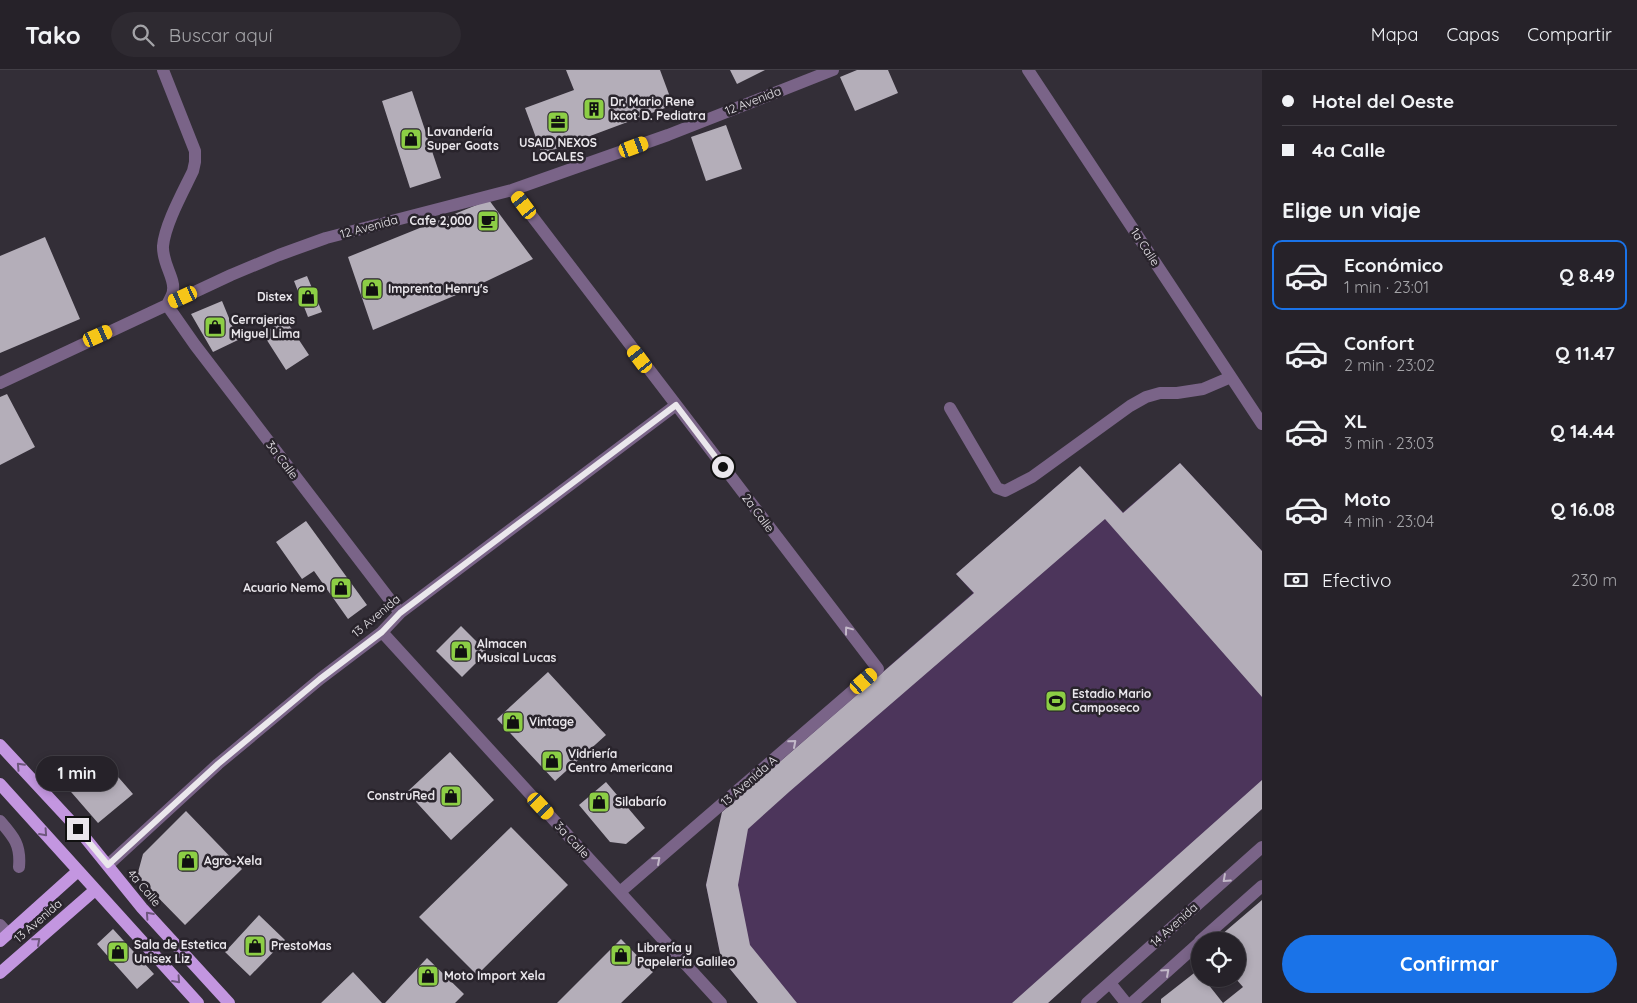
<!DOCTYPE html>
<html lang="es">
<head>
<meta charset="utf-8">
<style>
  body { margin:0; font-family:Quicksand,sans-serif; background:#2e2a31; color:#f1f3f6; height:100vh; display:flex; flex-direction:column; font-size:19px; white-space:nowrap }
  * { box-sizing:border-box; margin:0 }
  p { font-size:16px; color:#a4a4a8 }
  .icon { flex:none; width:28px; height:28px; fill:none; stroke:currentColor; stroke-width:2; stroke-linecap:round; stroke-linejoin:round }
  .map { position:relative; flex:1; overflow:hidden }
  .panel { display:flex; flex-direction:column; background:#262229; width:375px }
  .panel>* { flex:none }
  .banner { display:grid; align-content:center; height:110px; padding:0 20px; background:#262229 }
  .tools { position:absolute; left:1191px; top:862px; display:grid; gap:10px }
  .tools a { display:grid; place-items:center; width:55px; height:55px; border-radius:50%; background:#262229; box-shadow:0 2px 8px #0003,0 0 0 1px #423f46; font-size:25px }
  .end { position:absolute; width:22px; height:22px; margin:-11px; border:6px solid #eae7ec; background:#111; box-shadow:0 0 0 2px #111 }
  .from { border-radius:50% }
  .bubble { position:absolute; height:35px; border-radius:18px; background:#262229; box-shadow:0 2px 8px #0003,0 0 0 1px #423f46; font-size:16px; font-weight:700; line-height:35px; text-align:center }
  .car { position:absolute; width:15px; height:30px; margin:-15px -8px; border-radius:6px; box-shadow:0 0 4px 1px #0007; background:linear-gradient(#f5c518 24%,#345 0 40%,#f5c518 0 76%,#345 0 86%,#f5c518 0) }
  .banner b { display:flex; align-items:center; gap:18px; height:48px; font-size:19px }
  .banner b+b { border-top:1px solid #423f46 }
  .banner i { width:12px; height:12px; background:#f1f3f6 }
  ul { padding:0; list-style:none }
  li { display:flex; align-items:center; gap:15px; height:70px; margin:0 10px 8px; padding:0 10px; border:2px solid transparent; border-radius:10px }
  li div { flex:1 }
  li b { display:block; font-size:19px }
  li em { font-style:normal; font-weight:700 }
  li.on { border-color:#1a73e8 }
  li>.icon { width:45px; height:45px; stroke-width:1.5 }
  h2 { padding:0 20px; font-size:22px; line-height:60px }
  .pay { display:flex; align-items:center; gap:12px; height:55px; padding:0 20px; font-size:19px }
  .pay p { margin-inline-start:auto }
  .primary-button { display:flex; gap:10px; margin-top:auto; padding:10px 20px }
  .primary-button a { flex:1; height:58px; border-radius:30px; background:#1a73e8; color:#fff; font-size:20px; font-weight:700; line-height:58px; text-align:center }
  header { display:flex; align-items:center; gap:30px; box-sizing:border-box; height:70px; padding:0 25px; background:#262229; border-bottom:1px solid #423f46 }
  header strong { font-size:24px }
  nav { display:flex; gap:28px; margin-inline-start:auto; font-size:18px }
  .search { width:350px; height:45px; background:#2e2a31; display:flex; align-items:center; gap:12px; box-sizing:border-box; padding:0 18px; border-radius:28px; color:#a4a4a8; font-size:19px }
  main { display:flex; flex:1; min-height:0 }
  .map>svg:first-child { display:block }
  .green { fill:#4c355b }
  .building { fill:#b4aeb9 }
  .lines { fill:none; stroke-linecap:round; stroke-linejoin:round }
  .minor { stroke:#7a6488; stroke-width:12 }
  .major { stroke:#c396e0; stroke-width:12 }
  .oneway { stroke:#c3b9c9 }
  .oneway2 { stroke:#6e577d }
  .route { stroke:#eae7ec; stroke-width:6 }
  .labels { text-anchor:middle; stroke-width:5; stroke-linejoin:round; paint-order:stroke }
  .street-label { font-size:12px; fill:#eae7ec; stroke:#29242c }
  .poi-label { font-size:12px; font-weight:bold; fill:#eae7ec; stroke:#29242c; text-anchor:start }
</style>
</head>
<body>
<header>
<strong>Tako</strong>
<div class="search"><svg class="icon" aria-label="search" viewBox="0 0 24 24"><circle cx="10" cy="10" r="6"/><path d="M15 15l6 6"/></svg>Buscar aquí</div>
<nav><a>Mapa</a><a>Capas</a><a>Compartir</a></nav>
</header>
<main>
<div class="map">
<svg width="1262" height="933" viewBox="0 0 1262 933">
  <rect width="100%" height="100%" fill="#332e37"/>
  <!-- green -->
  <path class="green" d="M1180,393l82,88v258l-214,194h-290l-37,-45 -15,-73 16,-73 251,-219 -17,-19 124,-108 43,46z"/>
  <!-- building -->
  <path class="building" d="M566,0h94l13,35 -131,49 -17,-46 49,-18z
    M730,0h35l-28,14z
    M857,0h31l10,23 -43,18 -15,-34z
    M412,21l29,87 -31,10 -28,-87z
    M726,55l16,44 -36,12 -15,-44z
    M489,130l44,59 -65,31 -95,40 -25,-73z
    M45,167l35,82 -80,34v-97z
    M307,206l15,36 -14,5 -14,-36z
    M222,231l16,39 -25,12 -22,-38z
    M285,249l24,36 -23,15 -23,-36z
    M7,324l28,53 -35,18v-68z
    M1180,393l82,88v146l-157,-178 -316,273 -41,37 -10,56 12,60 47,58h-39l-37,-45 -15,-73 16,-73 252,-219 -18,-19 124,-108 43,47z
    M306,451l61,84 -19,14 -34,-48 -12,8 -26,-37z
    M461,556l26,26 -25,25 -26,-26z
    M548,602l58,63 -51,46 -58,-62z
    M450,682l44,48 -43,40 -44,-48z
    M99,685l34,39 -35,29 -33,-38z
    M1262,710v29l-214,194h-36z
    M606,712l39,46 -19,16 -16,-2 -31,-37z
    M186,741l56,58 -57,56 -48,-49 6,-22z
    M511,757l57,58 -91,90 -58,-58z
    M1262,830v103h-39l20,-16 -7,-8h2v-38h-24z
    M259,845l26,25 -35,36 -25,-24z
    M113,859l41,45 -17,15 -40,-45z
    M621,869l32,33 -32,31h-64z
    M427,888l37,36 -9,9h-70z
    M1198,900l2,3v6h4l19,24h-62v-4z
    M353,902l29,31h-61z"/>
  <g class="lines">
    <!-- minor -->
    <path class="minor" d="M163,0l32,81v11l-2,9c-10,21 -28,53 -30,75 -1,17 12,32 10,44 0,5 -4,10 -6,15l28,40 205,268
      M1028,0l234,354
      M512,120l366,479 -258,223
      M0,313l231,-108 48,-20 47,-17 186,-48 156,-55 165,-65
      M950,338l47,80 8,3 27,-14 98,-71 16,-9 14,-4h17l26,-4 28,-12
      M382,562l339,371
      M0,751c14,16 21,24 19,46
      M108,795l110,-101 102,-85 62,-47 18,-19 276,-208
      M0,855l8,9
      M1200,871l62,-55
      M1110,913l16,20
      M1087,933l175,-156
      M1132,933l68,-61"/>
    <!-- major -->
    <path class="major" d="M0,675l78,84 64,79 87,95
      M0,714l198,219
      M0,871l78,-70
      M0,903l95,-83"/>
  </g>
  <!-- one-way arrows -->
  <defs><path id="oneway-chevron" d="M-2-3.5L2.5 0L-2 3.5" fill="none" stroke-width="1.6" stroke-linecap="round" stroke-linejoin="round" transform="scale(1.25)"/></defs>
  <g class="oneway">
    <use href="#oneway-chevron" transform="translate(848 560) rotate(-127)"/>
    <use href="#oneway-chevron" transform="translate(793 673) rotate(-41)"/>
    <use href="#oneway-chevron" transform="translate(657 790) rotate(-41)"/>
    <use href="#oneway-chevron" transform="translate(1226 809) rotate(138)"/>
    <use href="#oneway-chevron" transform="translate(1166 902) rotate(-42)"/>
  </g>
  <g class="oneway2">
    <use href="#oneway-chevron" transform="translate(20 696) rotate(-133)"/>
    <use href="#oneway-chevron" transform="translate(44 763) rotate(48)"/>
    <use href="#oneway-chevron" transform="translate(149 845) rotate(-132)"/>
    <use href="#oneway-chevron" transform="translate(37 871) rotate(-41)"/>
    <use href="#oneway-chevron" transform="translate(177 910) rotate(48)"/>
  </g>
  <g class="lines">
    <!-- route -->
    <path class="route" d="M78,759l30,36 110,-101 102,-85 62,-47 18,-19 276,-208 47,62"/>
  </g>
  <!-- icons -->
  <defs>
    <g id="building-square" transform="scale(1.125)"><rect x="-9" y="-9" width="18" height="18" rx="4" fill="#8cce45" stroke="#29242c"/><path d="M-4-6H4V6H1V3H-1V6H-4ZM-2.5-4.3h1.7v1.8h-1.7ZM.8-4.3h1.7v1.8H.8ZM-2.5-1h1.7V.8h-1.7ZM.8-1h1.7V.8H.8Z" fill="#111"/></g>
    <g id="office-square" transform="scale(1.125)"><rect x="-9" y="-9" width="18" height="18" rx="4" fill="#8cce45" stroke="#29242c"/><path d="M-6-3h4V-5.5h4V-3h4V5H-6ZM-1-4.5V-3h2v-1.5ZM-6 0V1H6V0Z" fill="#111"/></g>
    <g id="shop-square" transform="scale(1.125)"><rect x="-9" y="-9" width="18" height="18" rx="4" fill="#8cce45" stroke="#29242c"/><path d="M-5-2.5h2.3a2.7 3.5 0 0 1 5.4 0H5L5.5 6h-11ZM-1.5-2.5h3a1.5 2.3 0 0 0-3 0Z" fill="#111"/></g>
    <g id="cafe-square" transform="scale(1.125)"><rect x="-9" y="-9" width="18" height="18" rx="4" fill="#8cce45" stroke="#29242c"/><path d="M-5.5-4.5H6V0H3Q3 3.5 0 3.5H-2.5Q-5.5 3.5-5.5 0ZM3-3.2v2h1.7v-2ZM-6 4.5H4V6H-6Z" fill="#111"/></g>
    <g id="stadium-square" transform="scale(1.125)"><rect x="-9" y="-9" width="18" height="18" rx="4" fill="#8cce45" stroke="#29242c"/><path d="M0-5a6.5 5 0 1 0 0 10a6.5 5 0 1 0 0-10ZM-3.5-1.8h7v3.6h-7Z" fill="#111"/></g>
  </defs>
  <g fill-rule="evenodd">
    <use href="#building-square" x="594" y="39"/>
    <use href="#office-square" x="558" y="52"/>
    <use href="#shop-square" x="411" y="69"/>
    <use href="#cafe-square" x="488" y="151"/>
    <use href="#shop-square" x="372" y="219"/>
    <use href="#shop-square" x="308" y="227"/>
    <use href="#shop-square" x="215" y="257"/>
    <use href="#shop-square" x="341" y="518"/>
    <use href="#shop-square" x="461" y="581"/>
    <use href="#stadium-square" x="1056" y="631"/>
    <use href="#shop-square" x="513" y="652"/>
    <use href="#shop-square" x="552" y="691"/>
    <use href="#shop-square" x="451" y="726"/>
    <use href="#shop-square" x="599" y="732"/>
    <use href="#shop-square" x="188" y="791"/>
    <use href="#shop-square" x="255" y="876"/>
    <use href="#shop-square" x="118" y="882"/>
    <use href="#shop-square" x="621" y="885"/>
    <use href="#shop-square" x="428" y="906"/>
  </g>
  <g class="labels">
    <!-- street labels -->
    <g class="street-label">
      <text transform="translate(753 31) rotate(-21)" y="4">12 Avenida</text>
      <text transform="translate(369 157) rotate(-15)" y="4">12 Avenida</text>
      <text transform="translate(1145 177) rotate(57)" y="4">1a Calle</text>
      <text transform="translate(282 390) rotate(53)" y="4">3a Calle</text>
      <text transform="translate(758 443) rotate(53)" y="4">2a Calle</text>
      <text transform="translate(376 546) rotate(-40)" y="4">13 Avenida</text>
      <text transform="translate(749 711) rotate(-41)" y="4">13 Avenida A</text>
      <text transform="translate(572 770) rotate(47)" y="4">3a Calle</text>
      <text transform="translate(144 818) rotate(50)" y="4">4a Calle</text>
      <text transform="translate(38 851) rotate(-41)" y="4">13 Avenida</text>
      <text transform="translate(1174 855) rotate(-42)" y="4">14 Avenida</text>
    </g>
    <!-- poi labels -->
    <g class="poi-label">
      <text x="610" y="36">Dr. Mario Rene<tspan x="610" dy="14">Ixcot D. Pediatra</tspan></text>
      <text x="427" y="66">Lavandería<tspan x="427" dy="14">Super Goats</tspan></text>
      <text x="558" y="77" text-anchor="middle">USAID NEXOS<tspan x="558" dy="14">LOCALES</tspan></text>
      <text x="472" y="155" text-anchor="end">Cafe 2,000</text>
      <text x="388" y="223">Imprenta Henry's</text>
      <text x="292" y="231" text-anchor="end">Distex</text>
      <text x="231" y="254">Cerrajerias<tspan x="231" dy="14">Miguel Lima</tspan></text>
      <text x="325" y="522" text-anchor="end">Acuario Nemo</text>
      <text x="477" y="578">Almacen<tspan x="477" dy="14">Musical Lucas</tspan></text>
      <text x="1072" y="628">Estadio Mario<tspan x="1072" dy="14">Camposeco</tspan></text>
      <text x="529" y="656">Vintage</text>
      <text x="568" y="688">Vidriería<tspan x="568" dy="14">Centro Americana</tspan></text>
      <text x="435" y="730" text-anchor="end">ConstruRed</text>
      <text x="615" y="736">Silabarío</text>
      <text x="204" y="795">Agro-Xela</text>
      <text x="134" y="879">Sala de Estetica<tspan x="134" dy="14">Unisex Liz</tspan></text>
      <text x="271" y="880">PrestoMas</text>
      <text x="637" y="882">Librería y<tspan x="637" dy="14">Papelería Galileo</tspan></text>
      <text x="444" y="910">Moto Import Xela</text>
    </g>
  </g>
</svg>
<div class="tools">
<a><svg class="icon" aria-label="locate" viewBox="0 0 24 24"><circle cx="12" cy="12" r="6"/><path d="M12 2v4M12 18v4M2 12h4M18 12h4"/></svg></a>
</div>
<i class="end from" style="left:723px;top:397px"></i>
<i class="end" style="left:78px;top:759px"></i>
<div class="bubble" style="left:36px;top:686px;width:82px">1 min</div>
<i class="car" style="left:634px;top:77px;rotate:70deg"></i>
<i class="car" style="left:524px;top:135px;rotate:323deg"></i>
<i class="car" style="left:183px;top:227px;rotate:245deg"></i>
<i class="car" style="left:98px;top:266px;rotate:66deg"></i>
<i class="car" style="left:640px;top:289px;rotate:323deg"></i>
<i class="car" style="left:864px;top:611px;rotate:49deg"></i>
<i class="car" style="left:541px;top:736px;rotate:137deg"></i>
</div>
<section class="panel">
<div class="banner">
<b><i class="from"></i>Hotel del Oeste</b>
<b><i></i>4a Calle</b>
</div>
<h2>Elige un viaje</h2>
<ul>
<li class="on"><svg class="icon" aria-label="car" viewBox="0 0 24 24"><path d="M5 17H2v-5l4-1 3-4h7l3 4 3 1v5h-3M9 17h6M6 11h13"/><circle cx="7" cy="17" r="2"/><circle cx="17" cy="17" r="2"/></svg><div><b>Económico</b><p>1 min · 23:01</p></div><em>Q 8.49</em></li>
<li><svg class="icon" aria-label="car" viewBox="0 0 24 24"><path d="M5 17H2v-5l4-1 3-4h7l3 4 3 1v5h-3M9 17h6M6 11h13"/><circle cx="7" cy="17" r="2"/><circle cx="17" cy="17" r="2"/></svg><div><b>Confort</b><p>2 min · 23:02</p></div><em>Q 11.47</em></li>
<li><svg class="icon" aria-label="car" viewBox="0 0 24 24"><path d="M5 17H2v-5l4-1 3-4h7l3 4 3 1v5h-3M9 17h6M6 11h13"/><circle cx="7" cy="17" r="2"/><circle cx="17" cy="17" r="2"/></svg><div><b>XL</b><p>3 min · 23:03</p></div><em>Q 14.44</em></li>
<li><svg class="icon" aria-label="car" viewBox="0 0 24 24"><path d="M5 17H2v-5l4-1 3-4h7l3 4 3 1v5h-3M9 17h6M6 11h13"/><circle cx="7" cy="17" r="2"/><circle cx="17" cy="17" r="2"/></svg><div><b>Moto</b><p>4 min · 23:04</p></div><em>Q 16.08</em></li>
</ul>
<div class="pay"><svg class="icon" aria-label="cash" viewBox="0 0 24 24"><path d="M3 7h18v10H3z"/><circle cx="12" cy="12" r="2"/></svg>Efectivo<p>230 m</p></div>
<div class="primary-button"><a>Confirmar</a></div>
</section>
</main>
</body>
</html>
